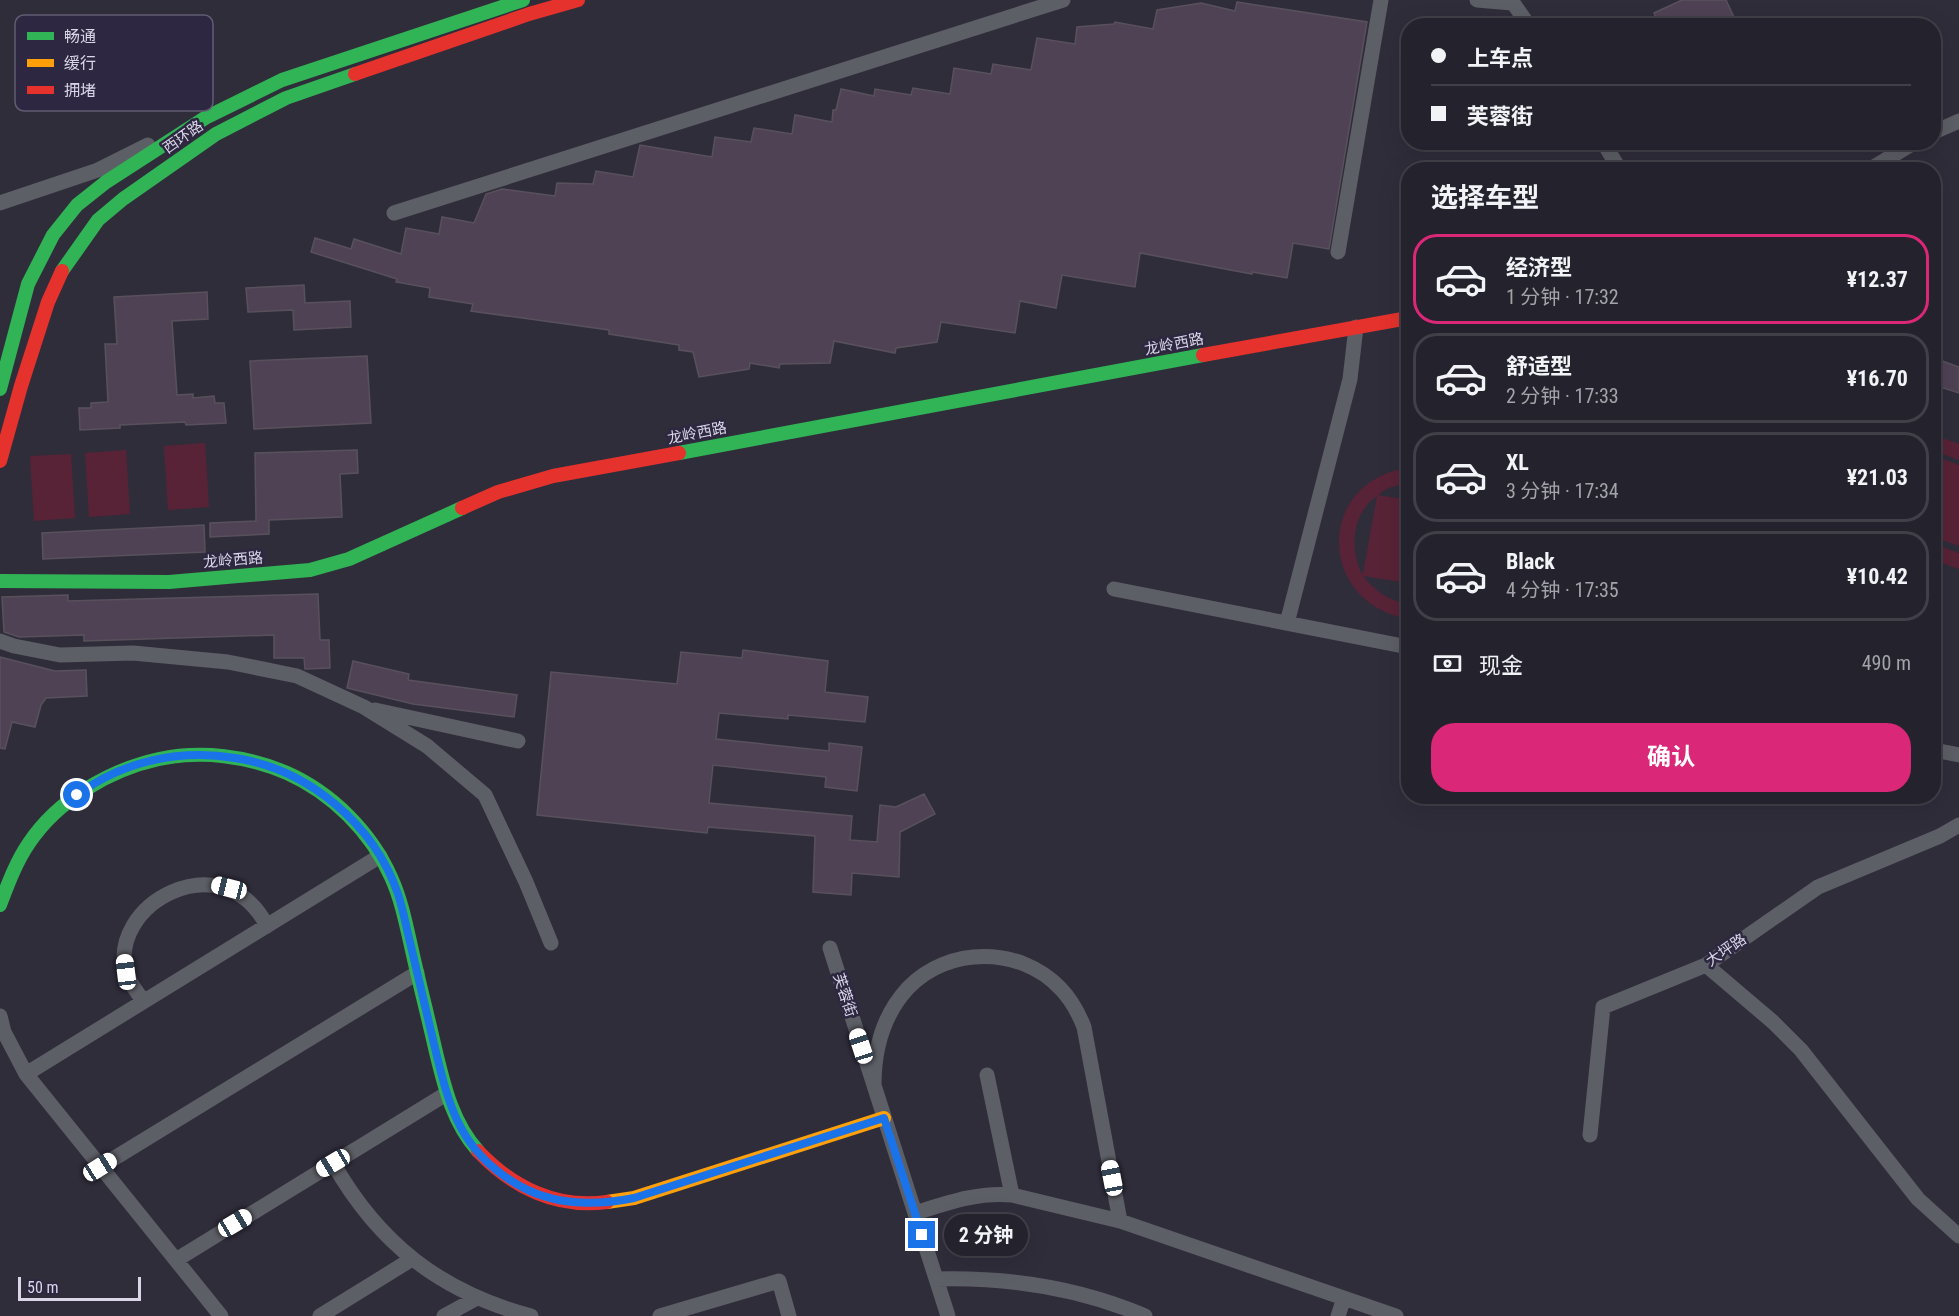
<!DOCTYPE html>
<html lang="zh">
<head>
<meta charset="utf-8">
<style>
  body { margin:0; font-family:"Roboto Condensed","Noto Sans SC",sans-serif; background:#302f38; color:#f1f3f6; height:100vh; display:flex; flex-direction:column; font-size:22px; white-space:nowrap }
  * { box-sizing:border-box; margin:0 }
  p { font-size:20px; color:#a3a4a9 }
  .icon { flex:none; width:33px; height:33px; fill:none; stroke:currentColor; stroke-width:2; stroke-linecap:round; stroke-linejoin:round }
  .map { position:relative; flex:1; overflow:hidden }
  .details { position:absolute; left:1401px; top:162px; width:540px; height:642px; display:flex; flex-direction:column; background:#24222c; border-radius:24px; box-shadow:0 6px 24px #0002,0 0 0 2px #413f48 }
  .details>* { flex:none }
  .hud { position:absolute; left:1401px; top:18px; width:540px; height:132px; border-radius:24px; box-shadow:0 6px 24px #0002,0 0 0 2px #413f48; display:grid; align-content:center; height:132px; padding:0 30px; background:#24222c }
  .scale { position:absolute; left:18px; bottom:15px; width:123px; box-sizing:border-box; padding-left:6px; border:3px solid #dad6e7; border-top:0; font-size:16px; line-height:21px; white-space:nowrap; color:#dad6e7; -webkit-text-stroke:4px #2d2741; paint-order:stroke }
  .end { position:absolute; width:27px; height:27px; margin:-14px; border:8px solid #1a73e8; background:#fff; box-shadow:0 0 0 3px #fff }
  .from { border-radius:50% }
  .bubble { position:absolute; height:42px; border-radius:21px; background:#24222c; box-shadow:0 6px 24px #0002,0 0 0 2px #413f48; font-size:20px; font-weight:700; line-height:42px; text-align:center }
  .car { position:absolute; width:18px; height:36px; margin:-18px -9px; border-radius:8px; box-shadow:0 0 4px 2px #0007; background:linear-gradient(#fff 24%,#345 0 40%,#fff 0 76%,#345 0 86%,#fff 0) }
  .hud b { display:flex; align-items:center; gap:21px; height:57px; font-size:22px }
  .hud b+b { border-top:2px solid #413f48 }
  .hud i { width:15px; height:15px; background:#f1f3f6 }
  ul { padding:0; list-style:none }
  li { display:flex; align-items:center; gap:18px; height:90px; margin:0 12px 9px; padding:0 18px; border:3px solid #413f48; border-radius:24px }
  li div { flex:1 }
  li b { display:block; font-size:22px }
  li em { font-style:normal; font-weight:700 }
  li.active { border-color:#db2777 }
  li>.icon { width:54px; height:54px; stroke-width:1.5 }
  h2 { padding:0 30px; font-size:27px; line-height:72px }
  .pay { display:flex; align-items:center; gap:15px; height:66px; padding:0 30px; font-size:22px }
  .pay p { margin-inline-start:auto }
  .button { display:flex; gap:12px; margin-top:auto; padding:12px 30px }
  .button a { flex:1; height:69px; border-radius:24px; background:#db2777; color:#fff; font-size:24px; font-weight:700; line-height:69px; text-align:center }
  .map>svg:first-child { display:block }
  .green { fill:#582336; fill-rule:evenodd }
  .building { fill:#504255; stroke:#58515c; stroke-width:1.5 }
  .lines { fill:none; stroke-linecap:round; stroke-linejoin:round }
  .street { stroke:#5d5f66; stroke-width:15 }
  .fast { stroke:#30b455; stroke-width:14 }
  .slow { stroke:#ff9f0a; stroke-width:14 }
  .jam { stroke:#e5322d; stroke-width:14 }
  .route { stroke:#1a73e8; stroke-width:8 }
  .labels { text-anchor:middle; stroke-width:5; stroke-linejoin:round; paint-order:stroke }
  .street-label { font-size:15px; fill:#dad6e7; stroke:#2d2741 }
  .key { fill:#2d2741; stroke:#615c73; stroke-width:1.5 }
  .key-label { font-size:16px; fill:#dad6e7 }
</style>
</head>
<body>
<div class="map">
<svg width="1959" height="1316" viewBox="0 0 1959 1316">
  <rect width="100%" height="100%" fill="#302d3b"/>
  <!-- green -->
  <path class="green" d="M1934,435l25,9v16l-25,-9z
    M205,443l4,64 -41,3 -4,-64z
    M126,450l4,64 -41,3 -4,-64z
    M71,454l4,64 -41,3 -4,-65z
    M1934,456l25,9v81l-25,-9z
    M1408,468v15l-20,5 -10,7 30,5v83l-45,-7c12,15 26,25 45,28v15c-92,-17 -92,-138 0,-151zM1377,496l-14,78h-1c-13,-26 -10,-61 15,-78z
    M1934,544l25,9v16l-25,-9z"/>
  <!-- building -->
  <path class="building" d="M1682,0h44l12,26h-79l-5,-13z
    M1237,2l130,20 -38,227 -36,-6 -6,35 -35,-6v2l-112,-21 -5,34 -73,-12 -6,33 -36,-7 -5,32 -74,-11 -4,20 -41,6 -1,5 -61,-12 -4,22 -50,1 -1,4 -29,-5 -1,6 -50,8 -6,-25 -14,-2v-5l-70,-11v-4l-138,-19 2,-7 -44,-7 1,-9 -34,-6 1,-3 -86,-27 4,-14 36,11 3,-10 47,15 5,-26 33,6 3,-17 32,6 12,-29 16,-5 53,7 2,-13 36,1 3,-13 37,6 7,-32 72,12 3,-20 36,5 3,-14 38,6 3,-19 37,7 1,-12h3l5,-21 33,7 1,-7 36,6 2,-7 37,6 4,-26 37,6 2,-10 38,6 6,-32 38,6 2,-17 37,-3 1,-2 38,7 4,-19 44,-7 34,8z
    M304,285l1,18 45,-2 1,26 -57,3 -1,-20 -45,2 -2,-24z
    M207,292l1,27 -36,2 5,74 16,-1v4l21,-2 1,7h9l2,20 -40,2 -1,-3 -65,3v3l-40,2 -1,-22h12v-5l17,-1 -3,-58h12l-3,-47z
    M367,356l4,67 -117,6 -4,-68z
    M1934,358l25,9v26l-25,-8z
    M357,450l1,23 -18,1 2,43 -73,3v14l-59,3v-14l46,-2 -1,-68z
    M204,525l1,27 -162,7 -1,-26z
    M318,594l2,46h9l1,28 -25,1 -1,-11h-30v-23l-190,6v-6l-65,2 -15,-5 -2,-35 66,-2v6z
    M743,650l85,11 -3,31 43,5 -3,25 -77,-7v4l-69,-6 -3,26 113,12v-8l33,4 -5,44 -32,-4 1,-10 -113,-12 -4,38 143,13 -2,24 27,2 3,-37 16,2 28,-13 11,20 -35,18 -1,45 -47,-4 -1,22 -38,-3 2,-56 -107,-9 -1,6 -170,-18 14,-143 126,12 4,-32 61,6z
    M0,657l55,14 31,-1 1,26 -41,2 -5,7 -6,22 -23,-5 -7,27 -5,-1z
    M353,661l56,13 -1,6 109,15 -3,22 -101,-13 -66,-16z"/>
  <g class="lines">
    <!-- street -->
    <path class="street" d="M1477,0l35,3
      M1511,0l18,26
      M1934,132l25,-11
      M1603,142l17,28
      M1869,170l46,-28
      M0,203l98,-33 50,-25
      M394,213l669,-213
      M1338,252l43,-252
      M1114,589l294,58
      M1287,623l63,-244 6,-52
      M0,641l14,5 46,9 73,-2 95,9 69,14 67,31 63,39 58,49 41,87 25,61
      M375,710l143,31
      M1934,750l25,5
      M830,948l118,368
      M1706,965l67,57 28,28 117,149 41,37
      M144,1001c-7,-8 -13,-16 -17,-27 -22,-69 96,-134 140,-48
      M0,1016l4,16 22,42 195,242
      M26,1074l354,-218
      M987,1075l25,120
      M874,1085c0,-36 9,-70 34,-97 40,-42 112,-42 152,0 11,11 18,24 24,39l36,194
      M1590,1135l13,-128 103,-42 112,-78 122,-51 19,-11
      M333,1163c46,81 108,129 198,153
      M100,1167l317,-194
      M915,1213c32,-10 62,-21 97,-18l108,26 276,95
      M176,1260l270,-166
      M936,1279c73,-2 141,8 209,37
      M320,1316l92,-57
      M444,1316l33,-18
      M660,1316l119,-35 10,35
      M1338,1316l6,-18"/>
    <!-- fast -->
    <path class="fast" d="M62,271l36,-51 25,-21 93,-65 70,-36 69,-24
      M0,389l28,-105 25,-49 24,-30 29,-23 99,-64 77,-38 241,-80
      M679,453l524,-98
      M0,581l169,1 141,-12 39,-11 113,-51
      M0,905c8,-21 16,-43 29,-62 29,-43 80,-73 130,-84 43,-9 88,-3 128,14 45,20 84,59 104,104 11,24 16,52 22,78 7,31 15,62 22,93 9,37 17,74 43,103"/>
    <!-- slow -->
    <path class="slow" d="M607,1202l27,-4 250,-80"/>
    <!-- jam -->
    <path class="jam" d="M355,74l174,-60 49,-14
      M1203,355l205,-37
      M0,461l21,-75 27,-84 14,-31
      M462,508l36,-16 55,-16 126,-23
      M478,1151c34,36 78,58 129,51"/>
  </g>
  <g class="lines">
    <!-- route -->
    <path class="route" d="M77,795c46,-34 102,-46 158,-37 73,11 139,66 163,136 5,15 8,32 12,48 8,34 16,68 24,102 15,62 25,108 86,142 36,20 75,20 114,12l250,-80 38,117"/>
  </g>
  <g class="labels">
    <!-- street labels -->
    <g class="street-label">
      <text transform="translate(183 137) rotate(-35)" y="5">西环路</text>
      <text transform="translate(1174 344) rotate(-11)" y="5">龙岭西路</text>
      <text transform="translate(697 433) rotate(-11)" y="5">龙岭西路</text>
      <text transform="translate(233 560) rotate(-5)" y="5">龙岭西路</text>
      <text transform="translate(1726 950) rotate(-34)" y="5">大坪路</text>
      <text transform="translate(845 995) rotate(72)" y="5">芙蓉街</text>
    </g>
  </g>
  <!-- legend -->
  <rect x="15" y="15" width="198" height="96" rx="9" class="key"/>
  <rect x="27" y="32" width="27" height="8" fill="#30b455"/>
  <rect x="27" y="59" width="27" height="8" fill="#ff9f0a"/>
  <rect x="27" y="86" width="27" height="8" fill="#e5322d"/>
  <g class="key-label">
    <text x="64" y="42">畅通</text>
    <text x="64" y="69">缓行</text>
    <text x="64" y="96">拥堵</text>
  </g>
</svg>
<div class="scale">50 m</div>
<i class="end from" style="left:77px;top:795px"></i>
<i class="end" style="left:922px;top:1235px"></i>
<div class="bubble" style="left:944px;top:1214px;width:84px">2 分钟</div>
<i class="car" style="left:229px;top:888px;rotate:284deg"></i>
<i class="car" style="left:126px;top:972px;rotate:353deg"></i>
<i class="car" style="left:861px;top:1046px;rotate:342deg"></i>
<i class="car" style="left:333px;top:1163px;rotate:239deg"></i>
<i class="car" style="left:100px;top:1167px;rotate:58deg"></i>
<i class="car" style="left:1112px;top:1178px;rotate:349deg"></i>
<i class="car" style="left:235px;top:1223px;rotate:59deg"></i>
<div class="hud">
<b><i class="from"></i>上车点</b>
<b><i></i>芙蓉街</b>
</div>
<section class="details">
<h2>选择车型</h2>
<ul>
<li class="active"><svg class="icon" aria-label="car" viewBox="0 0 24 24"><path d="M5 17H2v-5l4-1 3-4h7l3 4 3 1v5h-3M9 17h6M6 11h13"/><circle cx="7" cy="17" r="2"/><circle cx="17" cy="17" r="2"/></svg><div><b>经济型</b><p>1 分钟 · 17:32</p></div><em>¥12.37</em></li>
<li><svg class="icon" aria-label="car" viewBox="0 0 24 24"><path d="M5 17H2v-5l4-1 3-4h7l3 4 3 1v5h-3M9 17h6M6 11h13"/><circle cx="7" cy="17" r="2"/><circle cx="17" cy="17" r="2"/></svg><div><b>舒适型</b><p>2 分钟 · 17:33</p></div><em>¥16.70</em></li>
<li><svg class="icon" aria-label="car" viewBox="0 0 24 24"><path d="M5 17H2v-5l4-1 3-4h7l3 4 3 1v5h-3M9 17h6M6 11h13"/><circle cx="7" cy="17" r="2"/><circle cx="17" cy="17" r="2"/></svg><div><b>XL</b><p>3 分钟 · 17:34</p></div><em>¥21.03</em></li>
<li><svg class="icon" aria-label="car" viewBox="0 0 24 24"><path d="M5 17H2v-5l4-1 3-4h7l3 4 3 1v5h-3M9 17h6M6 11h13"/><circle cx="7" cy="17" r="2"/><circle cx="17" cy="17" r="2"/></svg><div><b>Black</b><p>4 分钟 · 17:35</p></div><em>¥10.42</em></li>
</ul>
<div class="pay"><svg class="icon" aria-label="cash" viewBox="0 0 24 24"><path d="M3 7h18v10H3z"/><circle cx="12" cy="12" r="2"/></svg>现金<p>490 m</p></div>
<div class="button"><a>确认</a></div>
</section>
</div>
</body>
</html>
